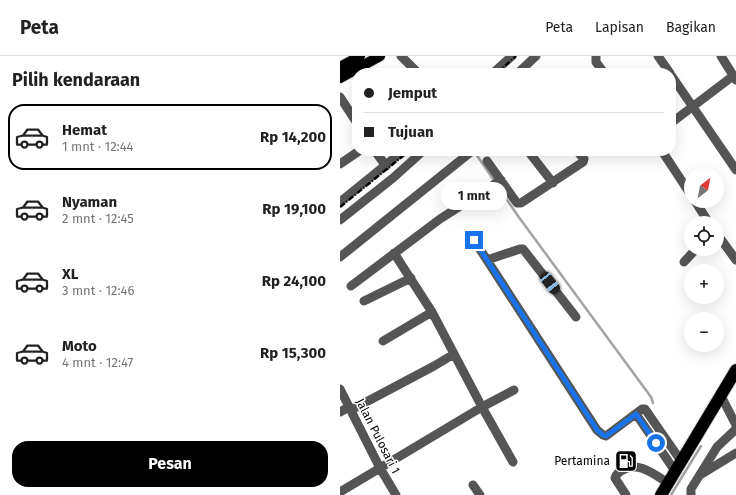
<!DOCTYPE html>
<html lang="id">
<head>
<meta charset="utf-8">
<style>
  body { margin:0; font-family:"Fira Sans",sans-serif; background:#f6f6f6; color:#222; height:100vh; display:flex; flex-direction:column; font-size:15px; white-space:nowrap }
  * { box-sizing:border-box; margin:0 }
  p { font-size:13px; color:#767676 }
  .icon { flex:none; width:22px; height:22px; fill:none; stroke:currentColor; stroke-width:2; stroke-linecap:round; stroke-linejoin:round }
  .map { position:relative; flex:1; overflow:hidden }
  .panel { display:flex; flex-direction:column; background:#fff; width:340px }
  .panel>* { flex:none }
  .hud { position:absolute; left:12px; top:12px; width:324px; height:88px; border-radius:16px; box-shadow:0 4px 16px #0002; display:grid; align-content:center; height:88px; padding:0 12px; background:#fff }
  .needle { width:26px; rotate:32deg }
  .buttons { position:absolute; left:344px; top:112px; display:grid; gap:8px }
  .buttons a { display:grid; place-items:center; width:40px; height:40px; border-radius:50%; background:#fff; box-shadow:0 4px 16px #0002; font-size:20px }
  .end { position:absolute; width:18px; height:18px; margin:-9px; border:5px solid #1a73e8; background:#fff; box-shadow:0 0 0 2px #fff }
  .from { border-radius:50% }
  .bubble { position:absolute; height:28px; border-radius:14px; background:#fff; box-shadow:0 4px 16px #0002; font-size:13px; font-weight:700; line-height:28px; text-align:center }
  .car { position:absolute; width:12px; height:24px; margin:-12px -6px; border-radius:5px; box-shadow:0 0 3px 1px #0007; background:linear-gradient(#222 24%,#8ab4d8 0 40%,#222 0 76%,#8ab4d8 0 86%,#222 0) }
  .hud b { display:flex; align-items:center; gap:14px; height:38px; font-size:15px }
  .hud b+b { border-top:1px solid #e0e0e0 }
  .hud i { width:10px; height:10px; background:#222 }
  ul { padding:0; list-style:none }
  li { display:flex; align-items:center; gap:12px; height:66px; margin:0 8px 6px; padding:0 4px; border:2px solid transparent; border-radius:16px }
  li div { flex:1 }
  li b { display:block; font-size:15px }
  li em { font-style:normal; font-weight:700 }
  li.selected { border-color:#000 }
  li>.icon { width:36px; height:36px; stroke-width:1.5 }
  h2 { padding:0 12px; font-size:18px; line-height:48px }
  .cta { display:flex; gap:8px; margin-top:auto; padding:8px 12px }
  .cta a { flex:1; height:46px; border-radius:16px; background:#000; color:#fff; font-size:16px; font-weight:700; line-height:46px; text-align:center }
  header { display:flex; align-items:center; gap:24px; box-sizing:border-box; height:56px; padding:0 20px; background:#fff; border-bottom:1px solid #e0e0e0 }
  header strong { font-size:19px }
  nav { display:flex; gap:22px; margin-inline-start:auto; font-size:14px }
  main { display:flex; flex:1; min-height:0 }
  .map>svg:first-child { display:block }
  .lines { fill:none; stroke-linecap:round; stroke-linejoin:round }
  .stream { stroke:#a3a3a3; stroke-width:2.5 }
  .major-casing { stroke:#dbdbdb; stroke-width:12 }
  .highway-casing { stroke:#dbdbdb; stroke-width:14 }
  .minor { stroke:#555; stroke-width:9 }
  .major { stroke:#000; stroke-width:10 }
  .highway { stroke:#000; stroke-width:12 }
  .rail { stroke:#000; stroke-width:2.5; stroke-dasharray:6 2 1 2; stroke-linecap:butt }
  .route { stroke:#1a73e8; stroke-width:5 }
  .labels { text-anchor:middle; stroke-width:3; stroke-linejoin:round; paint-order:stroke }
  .street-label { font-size:12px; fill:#000; stroke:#fff }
  .poi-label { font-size:12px; fill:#000; stroke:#fff; text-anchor:end }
</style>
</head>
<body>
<header>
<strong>Peta</strong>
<nav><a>Peta</a><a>Lapisan</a><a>Bagikan</a></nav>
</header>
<main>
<section class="panel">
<h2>Pilih kendaraan</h2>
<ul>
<li class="selected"><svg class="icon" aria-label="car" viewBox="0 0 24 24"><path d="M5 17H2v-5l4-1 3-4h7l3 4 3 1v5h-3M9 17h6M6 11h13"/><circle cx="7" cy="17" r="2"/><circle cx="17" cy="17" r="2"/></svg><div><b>Hemat</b><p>1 mnt · 12:44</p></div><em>Rp 14,200</em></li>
<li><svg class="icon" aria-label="car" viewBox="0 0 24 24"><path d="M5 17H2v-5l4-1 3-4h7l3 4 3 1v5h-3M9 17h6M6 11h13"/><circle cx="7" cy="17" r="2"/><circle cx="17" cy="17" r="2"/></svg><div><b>Nyaman</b><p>2 mnt · 12:45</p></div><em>Rp 19,100</em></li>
<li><svg class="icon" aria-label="car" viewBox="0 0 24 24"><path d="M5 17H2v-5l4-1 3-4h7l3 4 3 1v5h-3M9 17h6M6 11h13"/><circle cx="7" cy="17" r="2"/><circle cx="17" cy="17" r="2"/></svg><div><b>XL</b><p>3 mnt · 12:46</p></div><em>Rp 24,100</em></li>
<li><svg class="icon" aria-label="car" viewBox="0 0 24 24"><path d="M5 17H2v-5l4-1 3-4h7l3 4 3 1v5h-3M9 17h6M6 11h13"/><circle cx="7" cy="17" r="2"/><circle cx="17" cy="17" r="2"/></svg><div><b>Moto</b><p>4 mnt · 12:47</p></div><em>Rp 15,300</em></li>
</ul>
<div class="cta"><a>Pesan</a></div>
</section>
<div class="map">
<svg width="396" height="439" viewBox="0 0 396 439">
  <rect width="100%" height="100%" fill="#fff"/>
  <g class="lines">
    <!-- stream -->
    <path class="stream" d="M134,95l44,65 133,181 2,6
      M331,439l30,-49"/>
    <!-- major casing -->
    <g class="major-casing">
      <path id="major" d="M0,11l20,-11
        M0,22l40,-22"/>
    </g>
    <!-- highway casing -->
    <g class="highway-casing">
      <path id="highway" d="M321,439l75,-125"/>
    </g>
    <!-- minor -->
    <path class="minor" d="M61,0l17,17
      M256,0v6l8,11
      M318,0l12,17
      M381,0l15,24
      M153,17l19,-17
      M178,17l18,-17
      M331,19l65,95
      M0,41l17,26
      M331,67l62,-47
      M35,95l11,15
      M188,95l25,32
      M322,95l29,44
      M147,105l30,42h4l62,-41 1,-3 -7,-8
      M0,108l19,-13
      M355,145l14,22
      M0,146l63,-51
      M0,164l53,-42 30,-27
      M377,178l19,26
      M134,184l123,190 6,5 3,1 36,-27h3l36,52
      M54,197l38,59 50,95 31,55
      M0,201l132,-106
      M147,204l33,-11h3l53,68
      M344,206l12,-13
      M11,230l89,-67 61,-39
      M24,245l47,-23
      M43,285l49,-29
      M0,333l40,79 16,27
      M381,340l15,29
      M11,354l83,-44 20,-12
      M0,356l9,-5
      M296,358l39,57
      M360,419l36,-22
      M133,429l7,10
      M0,436l142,-85 32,-17
      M286,439l-11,-17c1,-4 3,-5 6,-7 17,-11 33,3 47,12
      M351,439v-6l26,-42 19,-18"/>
    <!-- major -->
    <use href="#major" class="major"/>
    <!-- highway -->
    <use href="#highway" class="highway"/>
    <!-- rail -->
    <path class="rail" d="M157,17l19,-17
      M0,151l69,-56"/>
  </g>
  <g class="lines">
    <!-- route -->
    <path class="route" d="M134,184l123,190 6,5 3,1 30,-22 20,29"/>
  </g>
  <!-- icons -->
  <defs>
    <g id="fuel-square" transform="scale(1.15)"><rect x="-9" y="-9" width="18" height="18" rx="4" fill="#000" stroke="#fff"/><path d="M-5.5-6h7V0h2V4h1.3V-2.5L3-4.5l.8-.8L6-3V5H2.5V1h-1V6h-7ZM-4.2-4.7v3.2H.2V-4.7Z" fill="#fff"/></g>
  </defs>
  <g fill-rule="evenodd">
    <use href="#fuel-square" x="286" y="405"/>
  </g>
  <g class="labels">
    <!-- street labels -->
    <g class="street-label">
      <text transform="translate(38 380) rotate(63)" y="4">Jalan Pulosari 1</text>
    </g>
    <!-- poi labels -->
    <g class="poi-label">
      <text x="270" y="409">Pertamina</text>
    </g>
  </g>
</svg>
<div class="buttons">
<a><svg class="needle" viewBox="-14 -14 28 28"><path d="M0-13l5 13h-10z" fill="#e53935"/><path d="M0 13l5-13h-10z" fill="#767676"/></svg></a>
<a><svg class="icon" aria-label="locate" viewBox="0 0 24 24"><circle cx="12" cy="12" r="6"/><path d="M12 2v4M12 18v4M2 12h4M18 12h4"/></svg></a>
<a>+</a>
<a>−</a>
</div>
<i class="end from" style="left:316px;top:387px"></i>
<i class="end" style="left:134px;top:184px"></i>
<div class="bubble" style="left:101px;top:126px;width:66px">1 mnt</div>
<i class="car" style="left:210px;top:227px;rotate:142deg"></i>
<div class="hud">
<b><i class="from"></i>Jemput</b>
<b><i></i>Tujuan</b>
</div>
</div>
</main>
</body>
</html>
